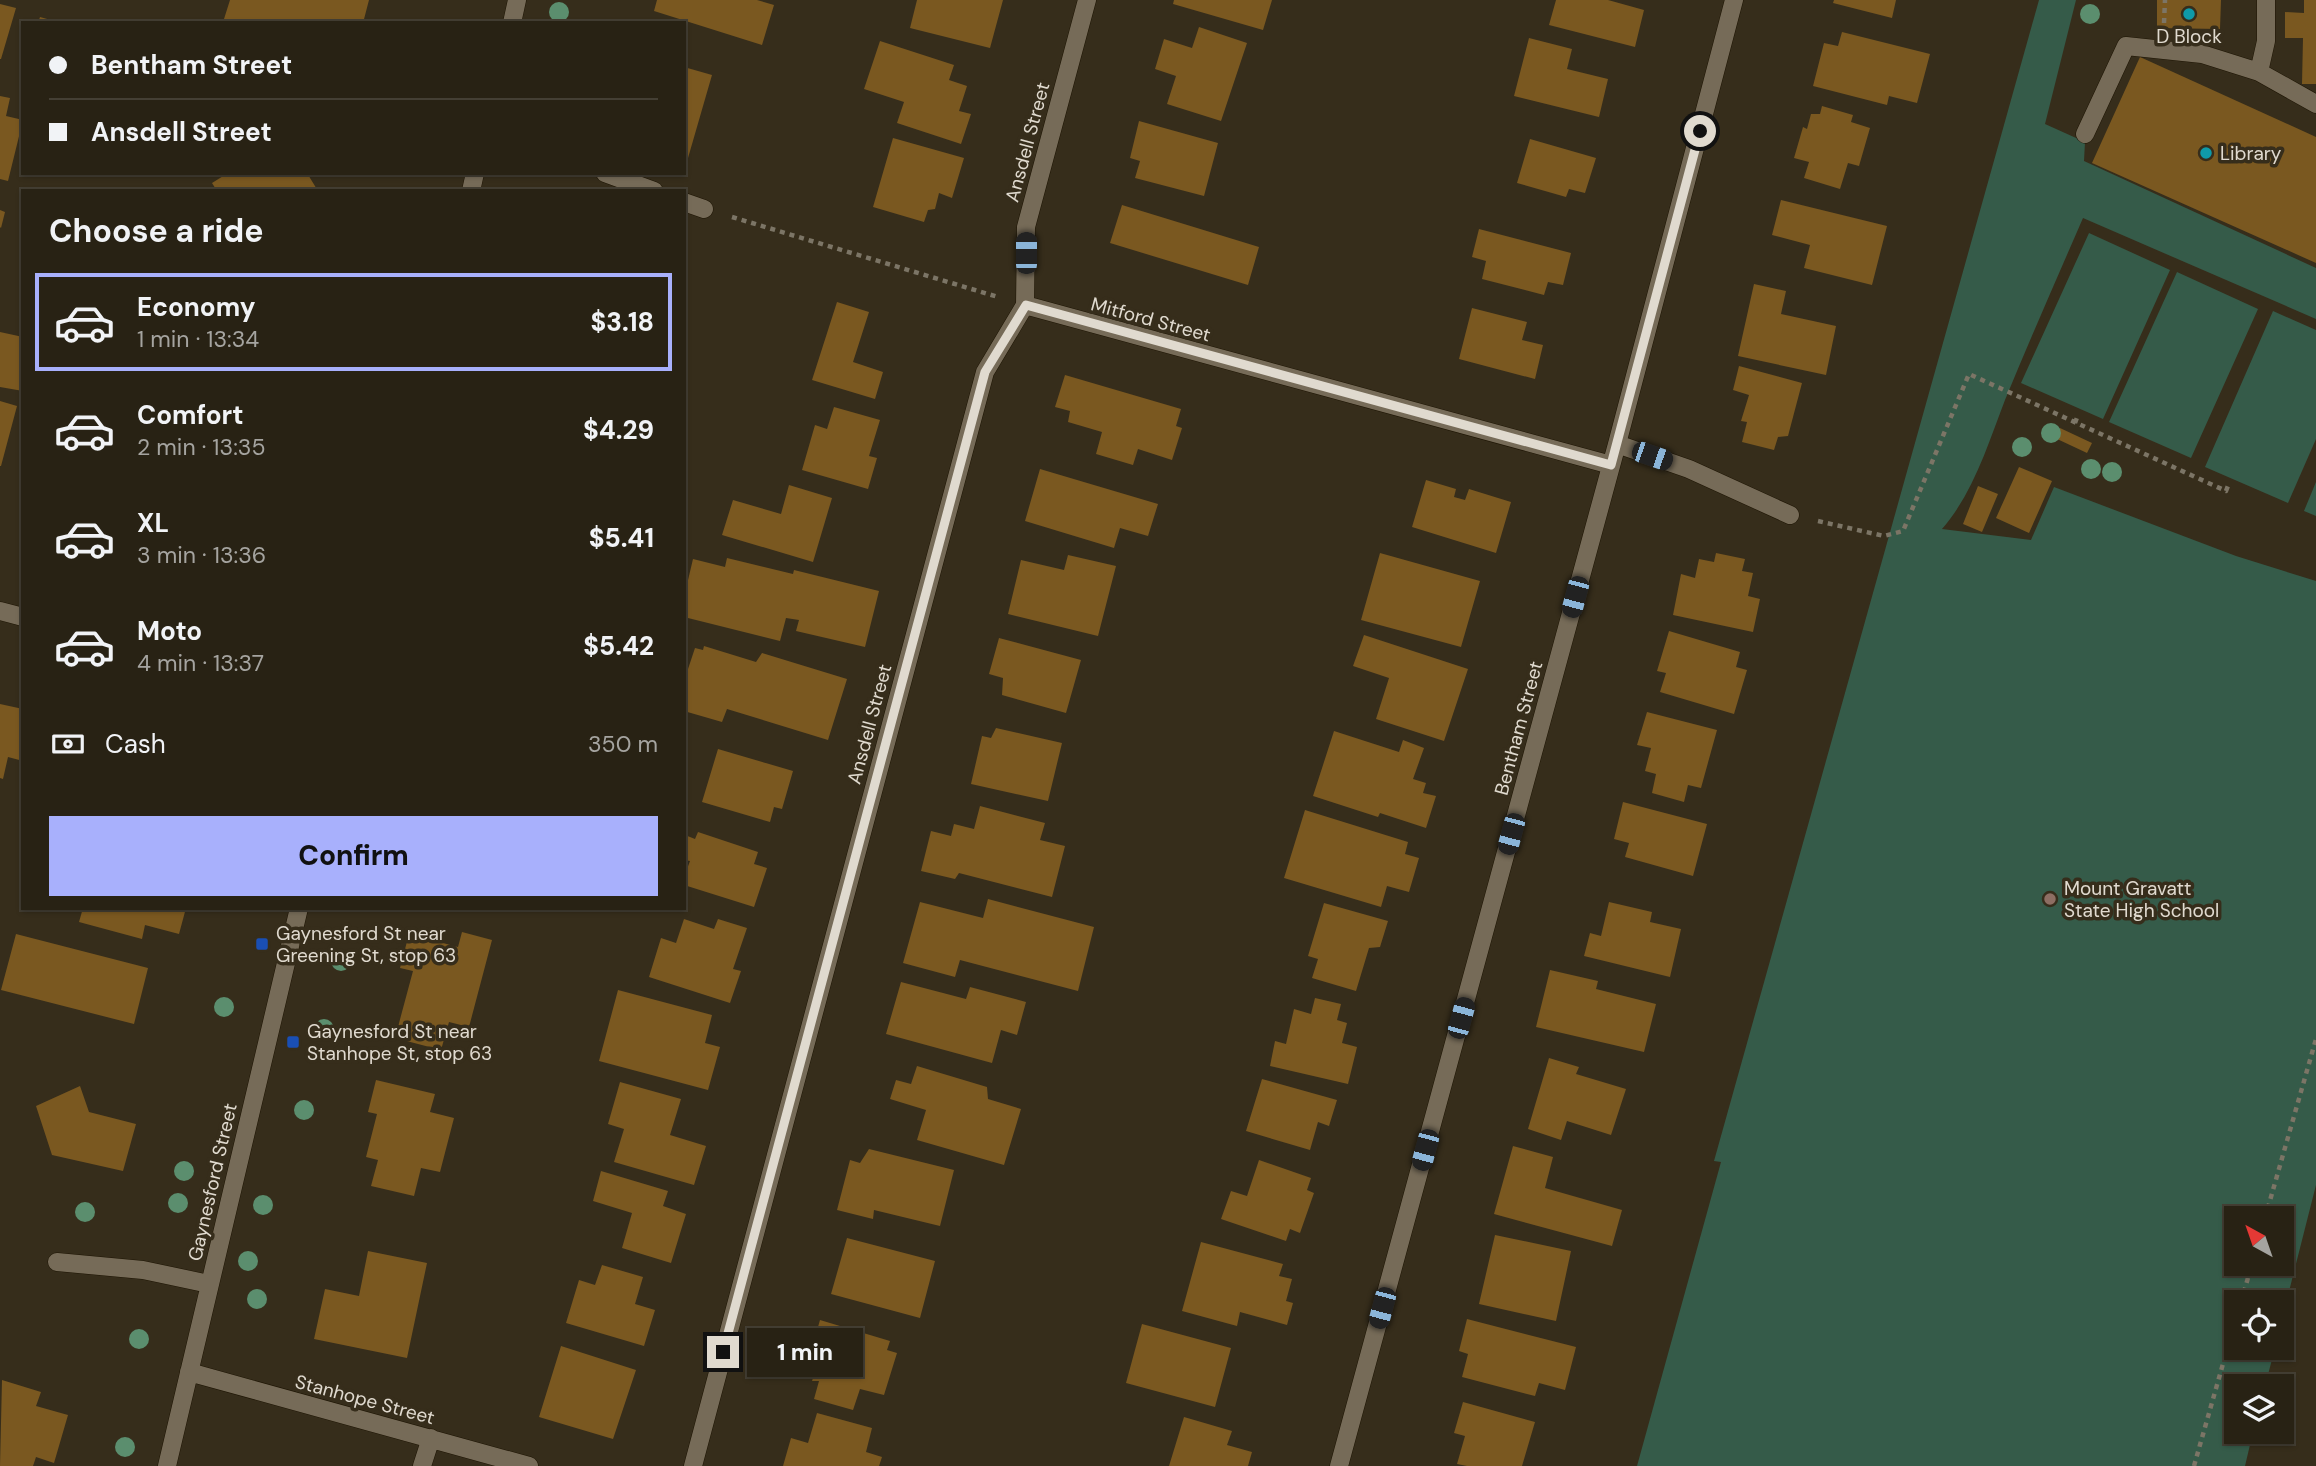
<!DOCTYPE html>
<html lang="en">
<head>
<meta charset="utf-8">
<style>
  body { margin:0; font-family:"DM Sans",sans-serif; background:#342f22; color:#f1f3f6; height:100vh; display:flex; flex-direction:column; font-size:26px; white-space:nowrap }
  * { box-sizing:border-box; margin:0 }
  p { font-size:23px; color:#a5a4a0 }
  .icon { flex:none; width:38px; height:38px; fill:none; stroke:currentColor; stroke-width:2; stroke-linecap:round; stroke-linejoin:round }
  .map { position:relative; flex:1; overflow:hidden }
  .sheet { position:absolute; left:21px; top:189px; width:665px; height:721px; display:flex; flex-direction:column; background:#282214; border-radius:0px; box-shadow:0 2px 5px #0004,0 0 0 2px #443f34 }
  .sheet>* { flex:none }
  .top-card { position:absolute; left:21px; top:21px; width:665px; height:154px; border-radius:0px; box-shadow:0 2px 5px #0004,0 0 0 2px #443f34; display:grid; align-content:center; height:154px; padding:0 28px; background:#282214 }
  .needle { width:46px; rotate:320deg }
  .tools { position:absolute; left:2224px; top:1206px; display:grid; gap:14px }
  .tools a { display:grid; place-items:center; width:70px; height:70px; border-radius:0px; background:#282214; box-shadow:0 2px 5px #0004,0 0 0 2px #443f34; font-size:35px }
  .end { position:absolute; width:32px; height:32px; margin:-16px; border:9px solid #e0dacf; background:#111; box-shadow:0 0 0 4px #111 }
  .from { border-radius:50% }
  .bubble { position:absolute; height:49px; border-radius:0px; background:#282214; box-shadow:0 2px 5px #0004,0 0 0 2px #443f34; font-size:23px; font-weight:800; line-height:49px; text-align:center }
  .car { position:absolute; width:21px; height:42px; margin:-21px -10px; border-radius:9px; box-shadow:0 0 5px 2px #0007; background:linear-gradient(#222 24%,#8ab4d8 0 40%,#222 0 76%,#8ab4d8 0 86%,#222 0) }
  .top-card b { display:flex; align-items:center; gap:24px; height:66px; font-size:26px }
  .top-card b+b { border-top:2px solid #443f34 }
  .top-card i { width:18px; height:18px; background:#f1f3f6 }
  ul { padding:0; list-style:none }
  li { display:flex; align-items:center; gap:21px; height:98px; margin:0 14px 10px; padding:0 14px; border:4px solid transparent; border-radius:0px }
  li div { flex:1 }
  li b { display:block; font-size:26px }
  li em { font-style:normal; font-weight:800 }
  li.current { border-color:#a8b0fc }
  li>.icon { width:63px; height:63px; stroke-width:1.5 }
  h2 { padding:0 28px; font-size:32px; line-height:84px }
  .pay { display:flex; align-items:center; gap:18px; height:77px; padding:0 28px; font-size:26px }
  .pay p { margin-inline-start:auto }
  .cta { display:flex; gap:14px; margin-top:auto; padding:14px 28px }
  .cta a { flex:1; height:80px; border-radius:0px; background:#a8b0fc; color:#111; font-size:28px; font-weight:800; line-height:80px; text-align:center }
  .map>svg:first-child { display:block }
  .green { fill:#355b49; fill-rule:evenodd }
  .building { fill:#7a5820 }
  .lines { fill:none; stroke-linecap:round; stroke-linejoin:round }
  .minor-casing { stroke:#1e1504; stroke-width:19 }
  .path { stroke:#7c7566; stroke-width:4.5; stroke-dasharray:5 5; stroke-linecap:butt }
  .minor { stroke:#766b58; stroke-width:18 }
  .tree { fill:#5b8e6e }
  .route { stroke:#e0dacf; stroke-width:9 }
  .culture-dot { fill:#0f9aa8; stroke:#362d1b; stroke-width:2.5 }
  .education-dot { fill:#8d6e63; stroke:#362d1b; stroke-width:2.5 }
  .transit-dot { fill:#1a4fb4; stroke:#362d1b; stroke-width:2.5 }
  .labels { text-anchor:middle; stroke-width:7; stroke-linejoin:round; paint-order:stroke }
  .poi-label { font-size:19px; fill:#e0dacf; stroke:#362d1b; text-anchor:start }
  .street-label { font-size:19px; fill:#e0dacf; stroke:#362d1b }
</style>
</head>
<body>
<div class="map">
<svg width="2316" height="1466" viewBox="0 0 2316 1466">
  <rect width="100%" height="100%" fill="#362d1b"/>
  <!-- green -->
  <path class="green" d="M2039,0h37l-31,124 40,18 -1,19 232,107v51l-233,-101c-26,60 -53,121 -78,182 -17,44 -31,92 -63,129l89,11 23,-53 182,69 80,25v604l-34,134v-17h-46v46h39l-10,38h-29v46h17l-8,34h-608l84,-304 -7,-1zM2236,1218h46v46h-46z
    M2089,233l81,37 -67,149 -82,-36z
    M2177,272l81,37 -67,149 -82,-36z
    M2273,311l43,19v109l-28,64 -83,-36z
    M2316,482v34l-12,-5z"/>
  <!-- building -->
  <path class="building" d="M230,0h139l-6,23h-126l-13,-4z
    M657,0h100l17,5 -12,40 -108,-34z
    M917,0h86l-13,48 -80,-20z
    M1174,0h98l-9,30 -90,-26z
    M1556,0h52l36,10 -9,37 -86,-22z
    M1834,0h62l-4,18 -59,-15z
    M2157,0h64l-1,29 -63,-1z
    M2304,0h12v84h-14l1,-46h-18v-26l19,1z
    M0,4l16,4 -15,51h-1z
    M40,17l18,5v1h-20z
    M1199,27l48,16 -26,78 -54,-17 9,-28 -21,-7 9,-30 28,9z
    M1842,32l88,22 -13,49 -28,-7 -2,9 -74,-19 11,-43 14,3z
    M1529,38l43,11 -5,20 41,10 -9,38 -85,-21z
    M880,41l74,24 -5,15 18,6 -8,25 12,3 -10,30 -64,-21 7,-21 -40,-13z
    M2140,57l176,80v126l-224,-100z
    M684,67l28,8 -24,83 -4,-1z
    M0,96l10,2 -4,18 17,4 -15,61 -8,-2z
    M1822,106l31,9 -2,7 19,6 -11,38 -11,-3 -8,26 -36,-11 5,-16 -15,-4 9,-31 4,2 4,-15h9z
    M1139,121l79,22 -14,53 -69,-18 5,-17 -10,-3z
    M893,138l71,20 -12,40 -13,-5 -4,16 -7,1 -4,12 -51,-15z
    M1530,139l66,19 -11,35 -16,-4 -3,8 -49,-14z
    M228,173h79l11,18h-101l-5,-8z
    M1781,200l106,26 -15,59 -68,-17 6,-23 -38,-10z
    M1122,205l137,42 -11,38 -138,-42z
    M0,210l5,2 -4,16 -1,-1z
    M1479,229l92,24 -8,32 -15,-3 -4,13 -62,-16 4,-18 -14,-4z
    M1754,284l32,7 -5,23 55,12 -10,49 -88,-19z
    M837,302l32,10 -16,50 30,10 -8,27 -63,-19z
    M1472,308l55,14 -5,18 21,5 -8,34 -76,-20z
    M0,332l23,5v54l-23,-4z
    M1739,366l63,17 -14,53 -10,1 -4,13 -32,-8 5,-20 -6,-1 8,-26 -16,-5z
    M1065,375l116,34 -5,17 6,2 -10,32 -34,-11 -5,16 -37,-11 6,-22 -34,-10 2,-11 -15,-4z
    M0,401l17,5 -16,60h-1z
    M834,407l46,13 -11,36 8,2 -9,31 -66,-19 13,-45 12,4z
    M2060,428l32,15 -5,10 -32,-15z
    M2019,467l33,14 -23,52 -33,-15z
    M1040,469l118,35 -10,32 -28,-8 -6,20 -89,-27z
    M1426,480l30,9 -2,8 11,3 4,-11 42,13 -15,51 -84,-26z
    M789,485l43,13 -19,64 -91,-27 11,-35 48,14z
    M1978,486l20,8 -16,38 -19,-8z
    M1380,553l100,28 -19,66 -100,-27z
    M1716,553l29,6 -3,12 11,2 -5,23 12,3 -7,33 -80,-17 8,-41 14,4 4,-19 15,3z
    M1068,555l48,11 -18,70 -90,-22 13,-54 43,10z
    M727,558l66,16 1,-4 85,21 -14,56 -69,-16 3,-11 -13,-2 -6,23 -96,-24v-20l9,-38 32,8z
    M1669,631l71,21 -4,15 11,3 -13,44 -74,-22 6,-19 -9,-2z
    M1364,635l104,34 -24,72 -68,-22 13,-41 -36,-12z
    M999,638l82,22 -15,53 -64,-18 1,-17 -14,-4z
    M704,646l52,16 6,-9 85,26 -19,61 -101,-31 -5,13 -38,-11v-30l11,-33 8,2z
    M0,704l23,5v52l-15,-4 -5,22 -3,-1z
    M1647,712l70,18 -16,58 -13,-3 -4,17 -32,-9 4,-19 -11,-3 6,-23 -14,-3z
    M996,728l66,15 -14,58 -77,-17 11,-48 9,2z
    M1334,731l65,21 4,-12 21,8 -11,31 13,4 -3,10 13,3 -10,32 -46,-15 -2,4 -65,-21z
    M718,749l75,22 -11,38 -8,-2 -4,15 -68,-20z
    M1623,802l84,22 -14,52 -68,-19 4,-14 -15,-4z
    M980,806l65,17 -5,17 25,6 -13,51 -93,-24 -4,6 -34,-8 10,-40 20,5 3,-12 20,5z
    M1305,810l103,32 -3,12 14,4 -10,34 -22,-6 -6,21 -97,-29z
    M698,832l60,20 -4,12 13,4 -13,39 -70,-22v-8l6,-16 -6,-1v-22l1,-3 10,4z
    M988,899l106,28 -16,64 -118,-31 -5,17 -52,-14 17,-61 63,16z
    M1609,902l43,10 -2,10 31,7 -11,48 -86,-21 6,-23 11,3z
    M1324,903l64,18 -8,26 -11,1 -13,43 -44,-13 6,-19 -10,-3z
    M83,908h103l-7,26 -34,-9 -3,14 -63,-17z
    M684,919l30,10 4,-10 29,9 -14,41 8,2 -11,32 -81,-26 12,-39 15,5z
    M462,932l30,8 -23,87 -20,-5 -8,28 -46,-12 18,-67 -13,-3 9,-34 49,13z
    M16,934l132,34 -14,56 -133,-34z
    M1550,970l48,11 -2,8 60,15 -12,48 -108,-25z
    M901,982l65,17 4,-12 56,15 -9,33 -16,-5 -9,33 -106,-29z
    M618,990l94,25 -7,28 15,4 -12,43 -109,-29z
    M1315,998l26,6 -4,16 10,3 -5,20 15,4 -9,37 -78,-18 5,-25 11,3 8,-35 17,5z
    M1549,1058l30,9 -3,7 50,15 -15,46 -44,-14 -6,19 -33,-11z
    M917,1066l70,21 1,12 33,10 -17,56 -87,-25 9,-30 -36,-11 6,-19 15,4z
    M1262,1079l75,21 -8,26 -11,-4 -8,28 -64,-19z
    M376,1080l59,14 -5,18 24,6 -14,54 -19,-4 -7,28 -43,-10 7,-26 -12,-3 11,-43 -9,-2z
    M620,1082l61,17 -11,36 36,11 -12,39 -80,-23 10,-33 -16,-5z
    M80,1086l9,26 47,12 -13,47 -71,-16 -16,-49z
    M1513,1146l40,11 -8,31 77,22 -10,36 -118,-32z
    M869,1149l85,21 -14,56 -66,-16 -1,9 -36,-9 13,-50 10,3z
    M1259,1160l52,18 -4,12 7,3 -14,40 -10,-4 -4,12 -65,-22 10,-28 16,5z
    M601,1171l67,20 -5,15 23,8 -15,49 -49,-15 10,-35 -39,-12z
    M1495,1235l76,16 -15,70 -77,-17z
    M847,1238l88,23 -15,57 -89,-24z
    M1201,1242l82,22 -4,12 13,3 -6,22 7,2 -6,22 -47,-13 -3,14 -55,-15z
    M368,1251l59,12 -20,95 -93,-19 11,-50 34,7z
    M602,1265l41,12 -8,27 20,6 -11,36 -78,-23 13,-43 16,5z
    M1467,1319l109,28 -11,43 -26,-7 -4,13 -73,-19 6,-23 -9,-3z
    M820,1320l70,21 -3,9 10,3 -13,42 -24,-6 -7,21 -39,-11 5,-18h-7l9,-27 -10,-3z
    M1142,1324l89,24 -16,59 -89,-24z
    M561,1346l75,24 -23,69 -74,-22z
    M2,1380l39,12 -5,14 32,9 -14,48 -18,-6 -3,9h-33z
    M1463,1402l72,20 -13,44h-55l-10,-2 8,-28 -11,-3z
    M817,1413l55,15 -6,24 16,5 -3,9h-96l8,-28 17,5z
    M1184,1417l48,14 -5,14 25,7 -4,14h-79z"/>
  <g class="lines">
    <!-- minor casing -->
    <g class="minor-casing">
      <path id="minor" d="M2266,0v41l-7,31 57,32
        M512,23l5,-23
        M2085,134l41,-88 76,8 57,18
        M605,173l49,18
        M471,191l4,-18
        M684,202l20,7
        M1025,305l586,160
        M1617,444l72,25 101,46
        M0,611l23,6
        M57,1262l86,8 66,14
        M189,1372l340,94
        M167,1466l132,-558
        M422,1466l9,-28
        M693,1466l292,-1094 40,-67 1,-78 61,-227
        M1339,1466l278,-1022 117,-444"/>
    </g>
    <!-- path -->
    <path class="path" d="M2164,23l1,-23
      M732,217l266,80
      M2075,423l3,-8
      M1818,521l66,15 19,-5 66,-157 257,117 3,-8
      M2265,1218l51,-179
      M2241,1302l11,-38
      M2194,1466l42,-148"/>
    <!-- minor -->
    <use href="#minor" class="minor"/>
  </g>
  <!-- trees -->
  <g class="tree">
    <circle cx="559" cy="12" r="10"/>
    <circle cx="2090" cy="14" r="10"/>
    <circle cx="2051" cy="433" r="10"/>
    <circle cx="2022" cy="447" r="10"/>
    <circle cx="2091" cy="469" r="10"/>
    <circle cx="2112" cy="472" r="10"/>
    <circle cx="341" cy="961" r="10"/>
    <circle cx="224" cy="1007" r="10"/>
    <circle cx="324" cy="1029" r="10"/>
    <circle cx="304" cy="1110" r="10"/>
    <circle cx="184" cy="1171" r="10"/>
    <circle cx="178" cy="1203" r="10"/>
    <circle cx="263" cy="1205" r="10"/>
    <circle cx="85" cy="1212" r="10"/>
    <circle cx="248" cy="1261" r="10"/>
    <circle cx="257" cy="1299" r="10"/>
    <circle cx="139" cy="1339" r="10"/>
    <circle cx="125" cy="1447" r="10"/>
  </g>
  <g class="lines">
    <!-- route -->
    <path class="route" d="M723,1352l262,-980 41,-67 585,160 89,-334"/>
  </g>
  <!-- markers -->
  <g class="culture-dot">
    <circle cx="2189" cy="14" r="7"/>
    <circle cx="2206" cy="153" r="7"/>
  </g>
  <circle class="education-dot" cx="2050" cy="899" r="7"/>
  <g class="transit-dot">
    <rect x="255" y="937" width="14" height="14" rx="3.5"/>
    <rect x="286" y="1035" width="14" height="14" rx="3.5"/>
  </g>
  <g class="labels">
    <!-- poi labels -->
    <g class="poi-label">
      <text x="2189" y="43" text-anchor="middle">D Block</text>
      <text x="2220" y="160">Library</text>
      <text x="2064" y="895">Mount Gravatt<tspan x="2064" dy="22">State High School</tspan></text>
      <text x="276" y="940">Gaynesford St near<tspan x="276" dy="22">Greening St, stop 63</tspan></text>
      <text x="307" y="1038">Gaynesford St near<tspan x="307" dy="22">Stanhope St, stop 63</tspan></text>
    </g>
    <!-- street labels -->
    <g class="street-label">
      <text transform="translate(1027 142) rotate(-75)" y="7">Ansdell Street</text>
      <text transform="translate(1151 319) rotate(15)" y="7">Mitford Street</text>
      <text transform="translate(869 724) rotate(-75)" y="7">Ansdell Street</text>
      <text transform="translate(1518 728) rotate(-75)" y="7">Bentham Street</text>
      <text transform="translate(212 1182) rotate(-77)" y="7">Gaynesford Street</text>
      <text transform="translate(365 1399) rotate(15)" y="7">Stanhope Street</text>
    </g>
  </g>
</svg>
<div class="tools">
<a><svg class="needle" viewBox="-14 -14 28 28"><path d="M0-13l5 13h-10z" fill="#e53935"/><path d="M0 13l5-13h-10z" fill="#a5a4a0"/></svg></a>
<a><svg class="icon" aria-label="locate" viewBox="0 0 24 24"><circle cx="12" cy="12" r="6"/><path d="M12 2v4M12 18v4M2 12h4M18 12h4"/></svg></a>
<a><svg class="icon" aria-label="layers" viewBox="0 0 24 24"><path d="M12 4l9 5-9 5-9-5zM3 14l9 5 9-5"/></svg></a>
</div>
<i class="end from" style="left:1700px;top:131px"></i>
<i class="end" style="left:723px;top:1352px"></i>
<div class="bubble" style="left:747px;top:1328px;width:116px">1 min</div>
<i class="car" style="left:1026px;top:253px;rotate:0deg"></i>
<i class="car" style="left:1652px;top:456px;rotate:109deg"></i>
<i class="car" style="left:1575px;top:597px;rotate:195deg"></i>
<i class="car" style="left:1511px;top:834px;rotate:195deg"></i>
<i class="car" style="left:1461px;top:1018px;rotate:15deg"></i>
<i class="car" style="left:1425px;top:1150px;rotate:195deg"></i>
<i class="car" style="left:1382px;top:1308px;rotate:195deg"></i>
<div class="top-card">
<b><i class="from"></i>Bentham Street</b>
<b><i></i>Ansdell Street</b>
</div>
<section class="sheet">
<h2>Choose a ride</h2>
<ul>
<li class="current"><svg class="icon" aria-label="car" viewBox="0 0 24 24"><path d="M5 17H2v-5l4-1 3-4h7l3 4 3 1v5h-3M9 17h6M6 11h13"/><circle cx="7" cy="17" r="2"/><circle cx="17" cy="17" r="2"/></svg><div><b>Economy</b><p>1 min · 13:34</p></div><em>$3.18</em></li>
<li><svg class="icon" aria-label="car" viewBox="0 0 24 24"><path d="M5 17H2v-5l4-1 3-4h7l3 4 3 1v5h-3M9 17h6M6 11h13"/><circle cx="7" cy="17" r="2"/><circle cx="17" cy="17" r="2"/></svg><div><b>Comfort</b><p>2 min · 13:35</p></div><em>$4.29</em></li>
<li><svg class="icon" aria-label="car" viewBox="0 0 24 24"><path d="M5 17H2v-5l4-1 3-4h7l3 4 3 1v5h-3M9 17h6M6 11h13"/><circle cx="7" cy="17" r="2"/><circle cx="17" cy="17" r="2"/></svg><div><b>XL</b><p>3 min · 13:36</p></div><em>$5.41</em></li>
<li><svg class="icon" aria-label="car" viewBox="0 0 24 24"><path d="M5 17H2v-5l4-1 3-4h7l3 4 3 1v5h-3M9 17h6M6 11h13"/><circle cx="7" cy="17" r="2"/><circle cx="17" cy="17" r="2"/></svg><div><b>Moto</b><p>4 min · 13:37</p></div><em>$5.42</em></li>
</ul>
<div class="pay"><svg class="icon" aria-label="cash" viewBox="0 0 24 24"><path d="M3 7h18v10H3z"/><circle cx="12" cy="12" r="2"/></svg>Cash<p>350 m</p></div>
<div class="cta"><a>Confirm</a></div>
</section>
</div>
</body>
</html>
